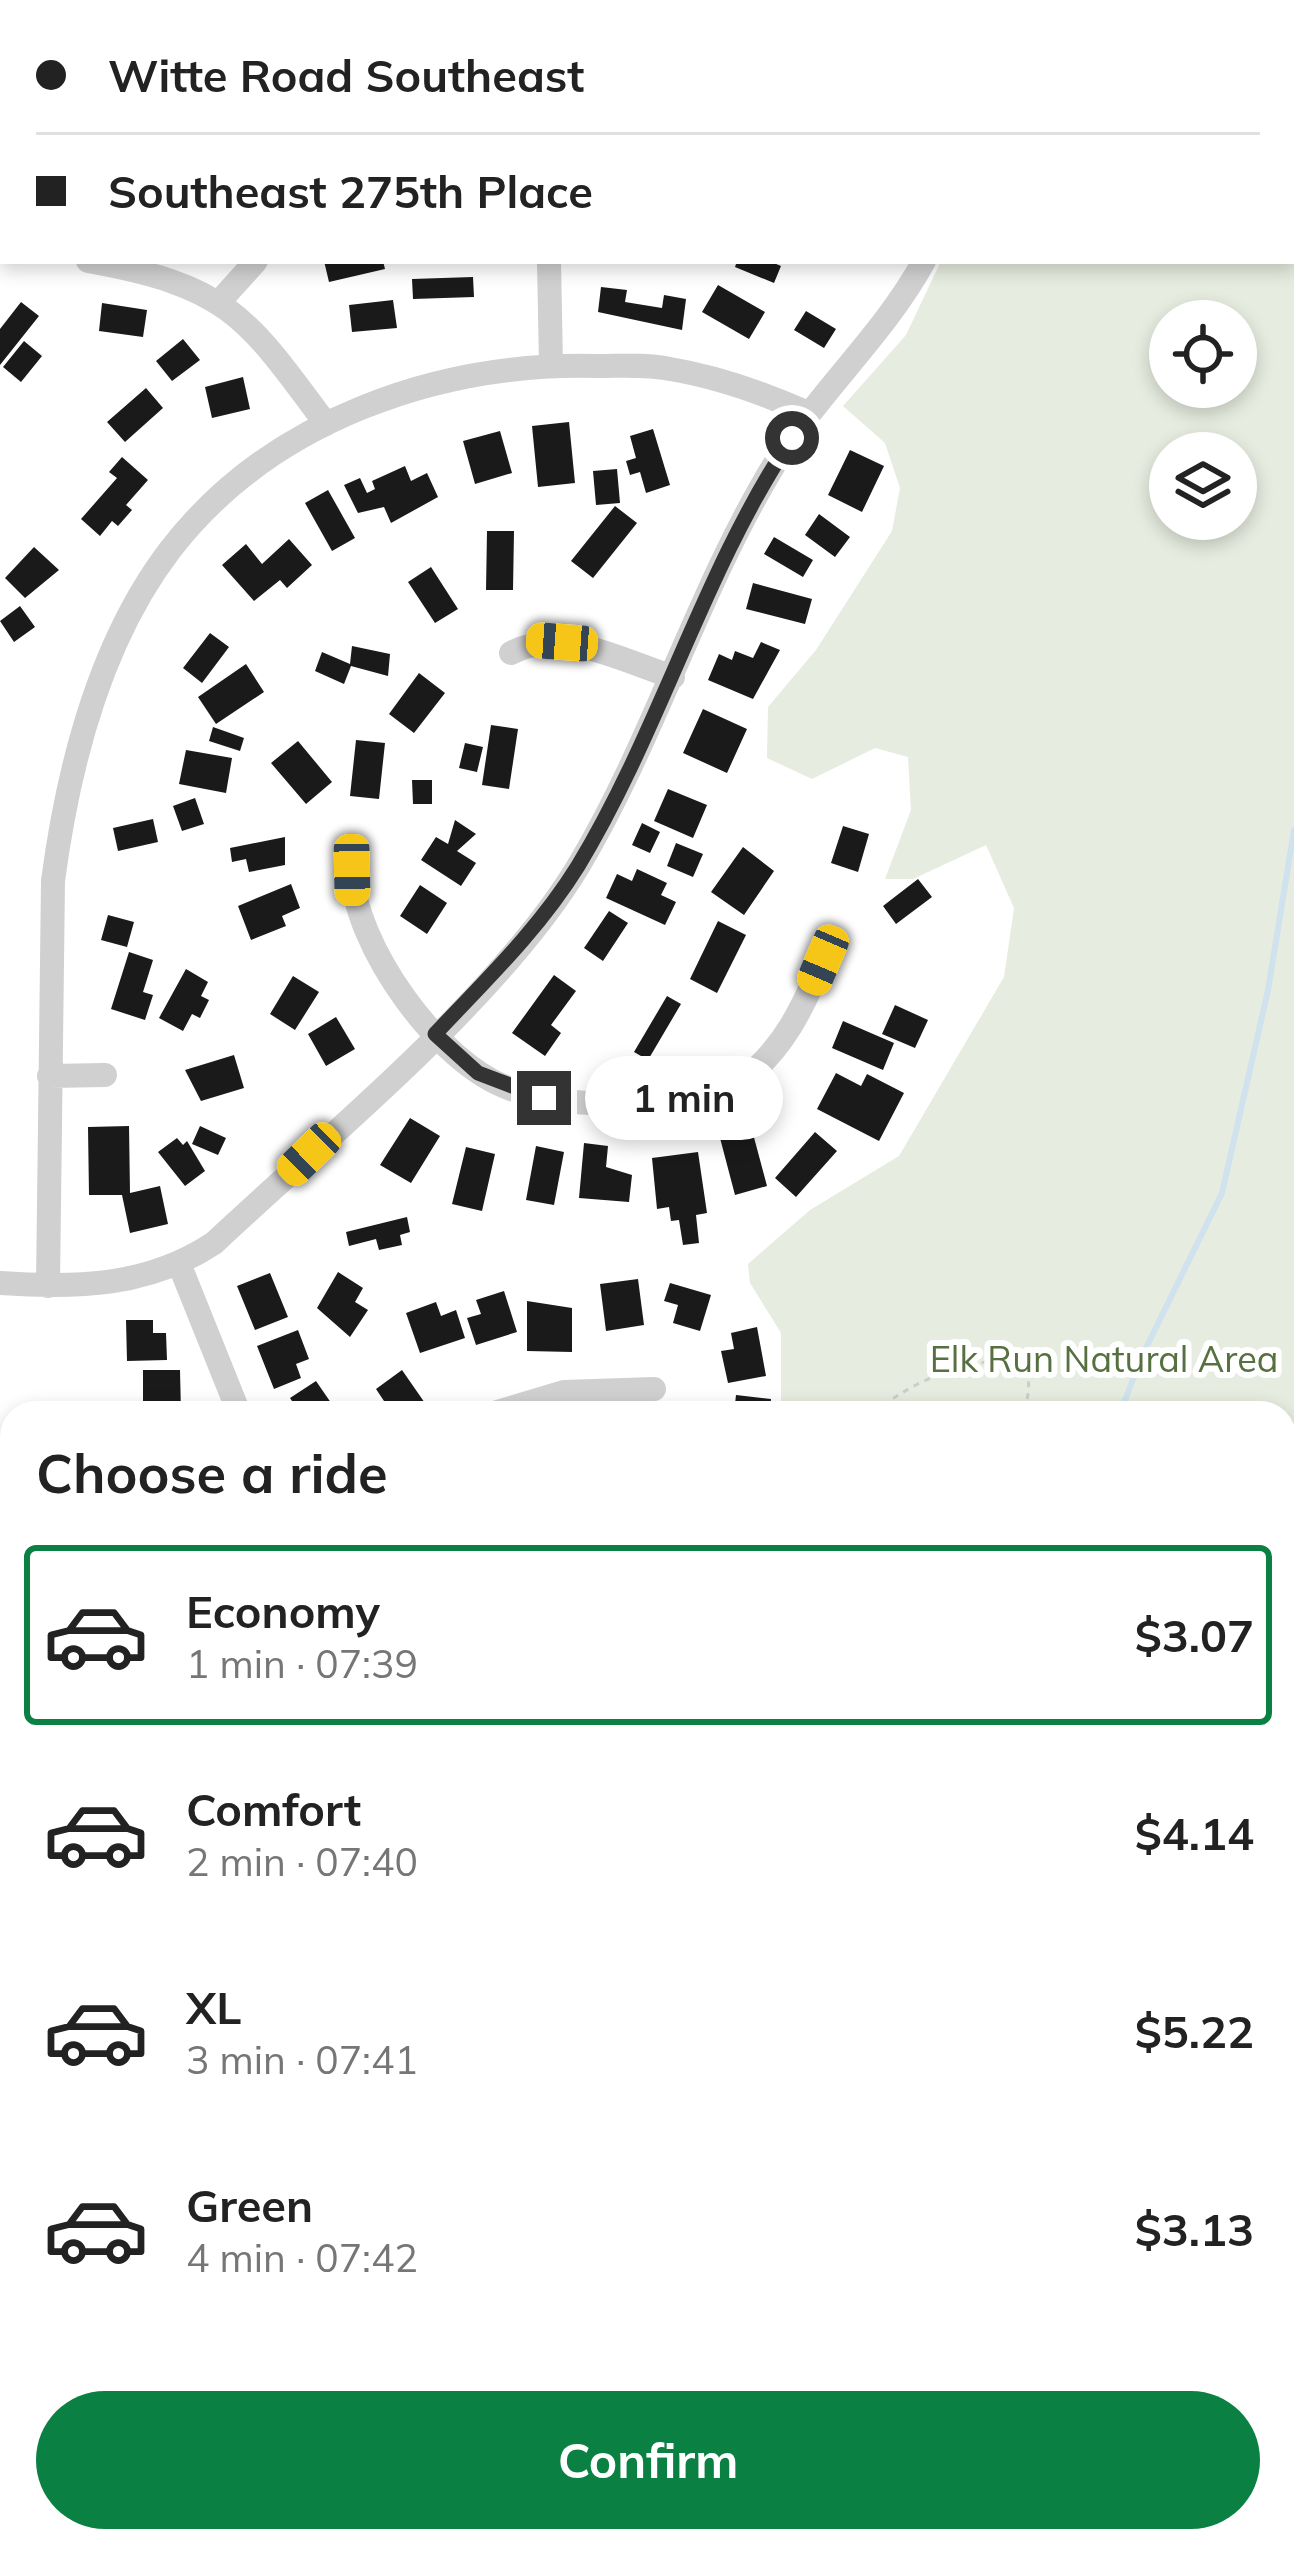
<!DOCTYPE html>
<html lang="en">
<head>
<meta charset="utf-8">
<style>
  body { margin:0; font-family:Mulish,sans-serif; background:#f6f6f6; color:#222; height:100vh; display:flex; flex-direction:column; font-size:45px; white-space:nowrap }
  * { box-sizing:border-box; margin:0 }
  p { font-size:39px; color:#767676 }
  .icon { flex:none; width:66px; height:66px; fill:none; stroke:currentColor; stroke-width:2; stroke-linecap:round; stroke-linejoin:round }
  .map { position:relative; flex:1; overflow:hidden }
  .panel { position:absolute; left:0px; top:1401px; width:1296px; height:1152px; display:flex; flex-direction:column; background:#fff; border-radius:36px 36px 0 0; box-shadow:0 6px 18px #0003 }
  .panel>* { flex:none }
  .guide { position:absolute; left:0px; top:0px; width:1296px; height:264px; box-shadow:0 6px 18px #0003; display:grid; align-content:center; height:264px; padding:0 36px; background:#fff }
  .controls { position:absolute; left:1149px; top:300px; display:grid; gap:24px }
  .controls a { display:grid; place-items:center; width:108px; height:108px; border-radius:50%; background:#fff; box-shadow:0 6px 18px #0003; font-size:60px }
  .end { position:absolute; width:54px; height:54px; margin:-27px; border:15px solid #333; background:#fff; box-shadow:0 0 0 6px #fff }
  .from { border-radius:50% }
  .bubble { position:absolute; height:84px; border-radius:42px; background:#fff; box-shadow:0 6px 18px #0003; font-size:39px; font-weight:700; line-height:84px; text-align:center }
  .car { position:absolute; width:36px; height:72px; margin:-36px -18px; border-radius:15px; box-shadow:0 0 9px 3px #0007; background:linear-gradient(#f5c518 24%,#345 0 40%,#f5c518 0 76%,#345 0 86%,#f5c518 0) }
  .guide b { display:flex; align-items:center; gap:42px; height:114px; font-size:45px }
  .guide b+b { border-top:3px solid #e0e0e0 }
  .guide i { width:30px; height:30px; background:#222 }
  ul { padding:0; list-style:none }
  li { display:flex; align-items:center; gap:36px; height:180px; margin:0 24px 18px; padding:0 12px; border:6px solid transparent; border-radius:12px }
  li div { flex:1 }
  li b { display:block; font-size:45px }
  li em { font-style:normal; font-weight:700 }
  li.current { border-color:#0b8043 }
  li>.icon { width:108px; height:108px; stroke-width:1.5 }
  h2 { padding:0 36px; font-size:54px; line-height:144px }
  .action { display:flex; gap:24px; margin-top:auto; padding:24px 36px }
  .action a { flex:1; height:138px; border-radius:72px; background:#0b8043; color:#fff; font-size:48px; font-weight:700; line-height:138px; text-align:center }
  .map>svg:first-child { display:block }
  .green { fill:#e6ecdf; fill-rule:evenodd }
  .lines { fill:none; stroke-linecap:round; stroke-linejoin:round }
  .stream { stroke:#cfe2ee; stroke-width:6 }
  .building { fill:#1a1a1a }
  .path { stroke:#cdcdcd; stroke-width:3; stroke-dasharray:6 6; stroke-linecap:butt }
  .minor { stroke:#d0d0d0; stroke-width:24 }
  .major { stroke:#ababab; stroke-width:30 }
  .route { stroke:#333; stroke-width:15 }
  .labels { text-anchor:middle; stroke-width:12; stroke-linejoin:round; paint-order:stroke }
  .park-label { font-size:36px; fill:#56703f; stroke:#fff }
</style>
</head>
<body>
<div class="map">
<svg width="1294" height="2553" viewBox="0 0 1294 2553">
  <rect width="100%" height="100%" fill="#fff"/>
  <!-- green -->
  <path class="green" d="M1294,81v1950l-10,35v-653h-503v-80l-31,-50 -2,-19 62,-54 89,-54 105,-179 10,-69 -28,-63 -73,34h-28l26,-69 -3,-53 -33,-9 -63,31 -45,-21 1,-51 48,-57 76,-119 8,-43 -15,-45 -42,-37 63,-71 35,-74h352zM1170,321h66v66h-66zM1236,453v66h-66v-66z
    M1284,2085l10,4v196h-10z
    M133,2541h909l-6,12h-925z"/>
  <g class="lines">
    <!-- stream -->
    <path class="stream" d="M1120,1413l22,-57 80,-163 46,-203 26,-160
      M478,2553l1,-12"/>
  </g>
  <!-- building -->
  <path class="building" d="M324,261h59l2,8 -56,13z
    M737,261h32l12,5 -7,17 -39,-16z
    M473,277l1,20 -61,2 -1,-20z
    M718,285l47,27 -16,27 -47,-27z
    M601,287l26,3 -2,12 37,6 2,-13 22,4 -4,31 -84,-18z
    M393,300l4,28 -45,4 -3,-27z
    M21,302l18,14 -39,49v-36z
    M102,303l45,7 -4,27 -44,-6z
    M806,311l30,18 -12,19 -30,-18z
    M183,339l17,21 -28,21 -16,-20z
    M24,341l18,15 -21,26 -18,-15z
    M243,377l7,32 -38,9 -7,-31z
    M146,388l17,20 -38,34 -18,-20z
    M569,422l6,61 -37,4 -6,-61z
    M653,429l17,56 -24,8 -6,-21 -10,3 -4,-14 10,-3 -6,-22z
    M500,431l12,42 -37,11 -12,-43z
    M850,450l34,16 -22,46 -34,-17z
    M122,457l26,23 -22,25 6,5 -14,16 -6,-5 -12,15 -19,-17 36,-41 -8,-6z
    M405,466l6,15 16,-8 11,24 -47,26 -7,-16 -26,6 -14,-28 16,-7 7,15 8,-4 -3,-8z
    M617,469l3,34 -24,2 -3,-34z
    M328,490l27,48 -23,13 -27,-48z
    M615,506l22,17 -44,55 -22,-17z
    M819,514l31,23 -15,20 -30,-22z
    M487,531h27l-1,59h-27z
    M774,537l39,23 -10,17 -39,-23z
    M289,539l23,26 -25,23 -7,-8 -26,21 -32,-36 24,-21 16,20z
    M34,547l25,23 -34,28 -20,-20z
    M431,567l27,42 -23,14 -27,-41z
    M753,583l59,16 -7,25 -59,-15z
    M20,606l15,21 -21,15 -14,-21z
    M210,633l19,14 -27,36 -19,-15z
    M761,642l19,8 -27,49 -45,-19 11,-26 13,6 3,-9 18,7z
    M352,646l38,8 -2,22 -37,-10 -7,18 -29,-13 7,-19 28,12z
    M246,664l18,28 -48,32 -18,-27z
    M419,673l26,20 -31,40 -25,-19z
    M703,709l44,20 -20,44 -44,-20z
    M491,725l27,4 -9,60 -27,-4z
    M213,727l31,11 -4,13 -31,-10z
    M356,740l29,3 -6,56 -29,-3z
    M298,741l34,41 -26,22 -35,-41z
    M465,743l18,4 -6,25 -18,-4z
    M186,750l46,8 -6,35 -47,-9z
    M412,780h20v24h-19z
    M668,789l39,16 -14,33 -39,-17z
    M195,798l9,26 -22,7 -9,-25z
    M153,819l5,23 -40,9 -5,-23z
    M455,820l21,14 -19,17 19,12 -15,23 -40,-26 15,-23 12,7z
    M642,823l18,9 -10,21 -18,-8z
    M843,826l26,8 -11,38 -27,-9z
    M285,837v28l-36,7 -3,-13 -14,3 -2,-14z
    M676,843l27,11 -10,23 -26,-11z
    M743,847l31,24 -30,44 -33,-23z
    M637,869l30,14 -6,12 15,7 -11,23 -59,-27 11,-24 15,7z
    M918,879l14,18 -36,27 -13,-18z
    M291,884l9,24 -18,8 4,10 -35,14 -13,-34z
    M420,885l27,18 -20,31 -27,-18z
    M609,911l19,12 -25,38 -19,-13z
    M108,915l26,7 -7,25 -26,-7z
    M718,921l28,14 -29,58 -27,-14z
    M129,952l24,8 -10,32 10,3 -8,25 -34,-11z
    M186,969l22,13 -7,14 8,4 -9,18 -8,-4 -9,17 -24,-13z
    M554,975l22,16 -25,34 10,8 -16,23 -33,-23z
    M293,976l26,16 -24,38 -25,-16z
    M667,996l14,8 -33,56 -14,-8z
    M895,1005l33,15 -13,28 -33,-14z
    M336,1017l19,32 -29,17 -18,-32z
    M843,1021l51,22 -11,27 -51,-22z
    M234,1055l10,33 -43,13 -16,-31z
    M836,1073l25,13 6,-12 37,19 -25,48 -62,-32z
    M410,1118l30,18 -29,47 -31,-18z
    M129,1126l1,67 30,-7 8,38 -38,9 -8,-38h-33l-1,-68z
    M200,1126l26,12 -8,17 -26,-11z
    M752,1130l15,56 -32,9 -15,-57z
    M815,1132l22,19 -41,46 -21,-19z
    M177,1138l6,7 4,-4 18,30 -20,15 -27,-34z
    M584,1143l24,3 -2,21 26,8 -3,27 -50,-4z
    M536,1146l28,6 -10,53 -28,-5z
    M466,1147l29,7 -13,57 -30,-7z
    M698,1152l9,61 -11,2 3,28 -16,2 -4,-25 -8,1 -2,-14 -12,2 -5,-51z
    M407,1217l3,15 -10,3 2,10 -23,5 -3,-11 -27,7 -3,-14z
    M338,1272l25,16 -8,14 13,8 -18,27 -33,-29z
    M270,1273l18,44 -33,13 -18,-44z
    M638,1279l6,46 -38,6 -6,-47z
    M670,1283l41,12 -11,36 -27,-8 5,-18 -14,-4z
    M504,1291l13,41 -41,13 -9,-27 14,-4 -5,-14z
    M527,1301l45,7v44l-45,-1z
    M436,1302l5,14 15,-6 9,28 -45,15 -14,-40z
    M126,1320h27v13h13l1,27 -40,1z
    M757,1327l9,49 -38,7 -7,-32 13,-2 -3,-16z
    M298,1330l11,29 -13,5 5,14 -27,11 -17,-43z
    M143,1370h37l1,43h-38z
    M402,1370l25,36 -10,7h-44l11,-12 -8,-12z
    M316,1381l22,32h-38l-10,-15z
    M736,1395l35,4 -1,14h-36z
    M8,1481l4,37 -12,4v-38z
    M1284,2286h9l1,48 -10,1z
    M1284,2503h10v50h-6v-6h-14v-6h10z
    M6,2508l6,9v24h23l-16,12h-19v-40z
    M1161,2541h51l13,12h-51z
    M1222,2541h42l2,3 -17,9h-22z"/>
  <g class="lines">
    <!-- path -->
    <path class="path" d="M874,1413c38,-32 95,-57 146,-51 13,14 9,34 3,51
      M1284,1810l10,-20
      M1284,1814l10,-13
      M1284,2147l10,-2
      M85,2553l20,-12
      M794,2553l12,-12"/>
    <!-- minor -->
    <path class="minor" d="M674,3v-3
      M866,3v-3
      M1018,3v-3
      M88,261c139,25 157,53 238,163
      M549,261l2,104
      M220,301l36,-40
      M511,653c49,-27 112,8 162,24
      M352,870c1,74 87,195 159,219 42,15 82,15 126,14 37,-1 73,-1 105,-23 41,-29 62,-75 81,-120
      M49,1076l56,-1
      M180,1266l59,147
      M0,1283c77,5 148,4 214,-40 115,-108 285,-245 365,-378 76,-128 118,-273 195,-400 44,-73 109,-129 150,-204
      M48,1286l5,-405c15,-114 46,-238 117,-331 100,-130 269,-188 427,-184 24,0 50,-2 73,3 49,8 93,24 138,44
      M494,1413l70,-21 90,-3
      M0,1819l12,14
      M0,1877l12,-10
      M0,1903l12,-10
      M0,2057l12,-6
      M1284,2380h10
      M0,2460l12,-9
      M1085,2541l1,12"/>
    <!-- major -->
    <path class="major" d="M0,44h3
      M1293,45h1"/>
  </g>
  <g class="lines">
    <!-- route -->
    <path class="route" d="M544,1098l-66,-25 -43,-39c51,-54 104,-105 143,-168 83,-137 125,-295 214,-428"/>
  </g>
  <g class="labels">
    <!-- park labels -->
    <g class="park-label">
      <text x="1104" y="1372">Elk Run Natural Area</text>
    </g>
  </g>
</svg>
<div class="controls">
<a><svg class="icon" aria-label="locate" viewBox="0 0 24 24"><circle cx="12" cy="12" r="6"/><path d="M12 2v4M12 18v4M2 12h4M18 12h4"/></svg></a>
<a><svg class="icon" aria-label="layers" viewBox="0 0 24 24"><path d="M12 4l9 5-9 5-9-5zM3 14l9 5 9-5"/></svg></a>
</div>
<i class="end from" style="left:792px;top:438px"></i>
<i class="end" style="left:544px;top:1098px"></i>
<div class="bubble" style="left:585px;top:1056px;width:198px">1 min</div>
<i class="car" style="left:562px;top:642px;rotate:274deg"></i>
<i class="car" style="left:352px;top:870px;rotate:179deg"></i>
<i class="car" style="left:823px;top:960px;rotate:203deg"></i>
<i class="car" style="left:309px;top:1154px;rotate:226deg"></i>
<div class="guide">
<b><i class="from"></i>Witte Road Southeast</b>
<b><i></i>Southeast 275th Place</b>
</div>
<section class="panel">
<h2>Choose a ride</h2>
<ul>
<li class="current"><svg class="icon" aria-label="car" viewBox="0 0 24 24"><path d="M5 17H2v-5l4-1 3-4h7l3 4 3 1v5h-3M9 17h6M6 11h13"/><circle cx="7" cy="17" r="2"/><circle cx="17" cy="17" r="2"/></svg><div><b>Economy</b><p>1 min · 07:39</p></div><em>$3.07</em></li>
<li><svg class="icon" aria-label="car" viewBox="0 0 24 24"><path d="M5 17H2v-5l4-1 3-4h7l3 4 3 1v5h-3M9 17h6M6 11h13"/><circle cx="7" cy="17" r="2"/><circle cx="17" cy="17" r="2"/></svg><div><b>Comfort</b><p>2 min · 07:40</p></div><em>$4.14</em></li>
<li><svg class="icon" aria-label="car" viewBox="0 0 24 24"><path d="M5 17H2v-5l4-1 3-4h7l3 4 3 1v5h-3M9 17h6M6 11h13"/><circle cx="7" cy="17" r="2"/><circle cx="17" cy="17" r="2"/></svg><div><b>XL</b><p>3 min · 07:41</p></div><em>$5.22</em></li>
<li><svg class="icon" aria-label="car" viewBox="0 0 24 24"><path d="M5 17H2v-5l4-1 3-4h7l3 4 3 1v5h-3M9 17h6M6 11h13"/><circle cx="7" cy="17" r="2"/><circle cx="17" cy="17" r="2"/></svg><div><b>Green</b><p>4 min · 07:42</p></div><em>$3.13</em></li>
</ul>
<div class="action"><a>Confirm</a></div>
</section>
</div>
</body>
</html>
